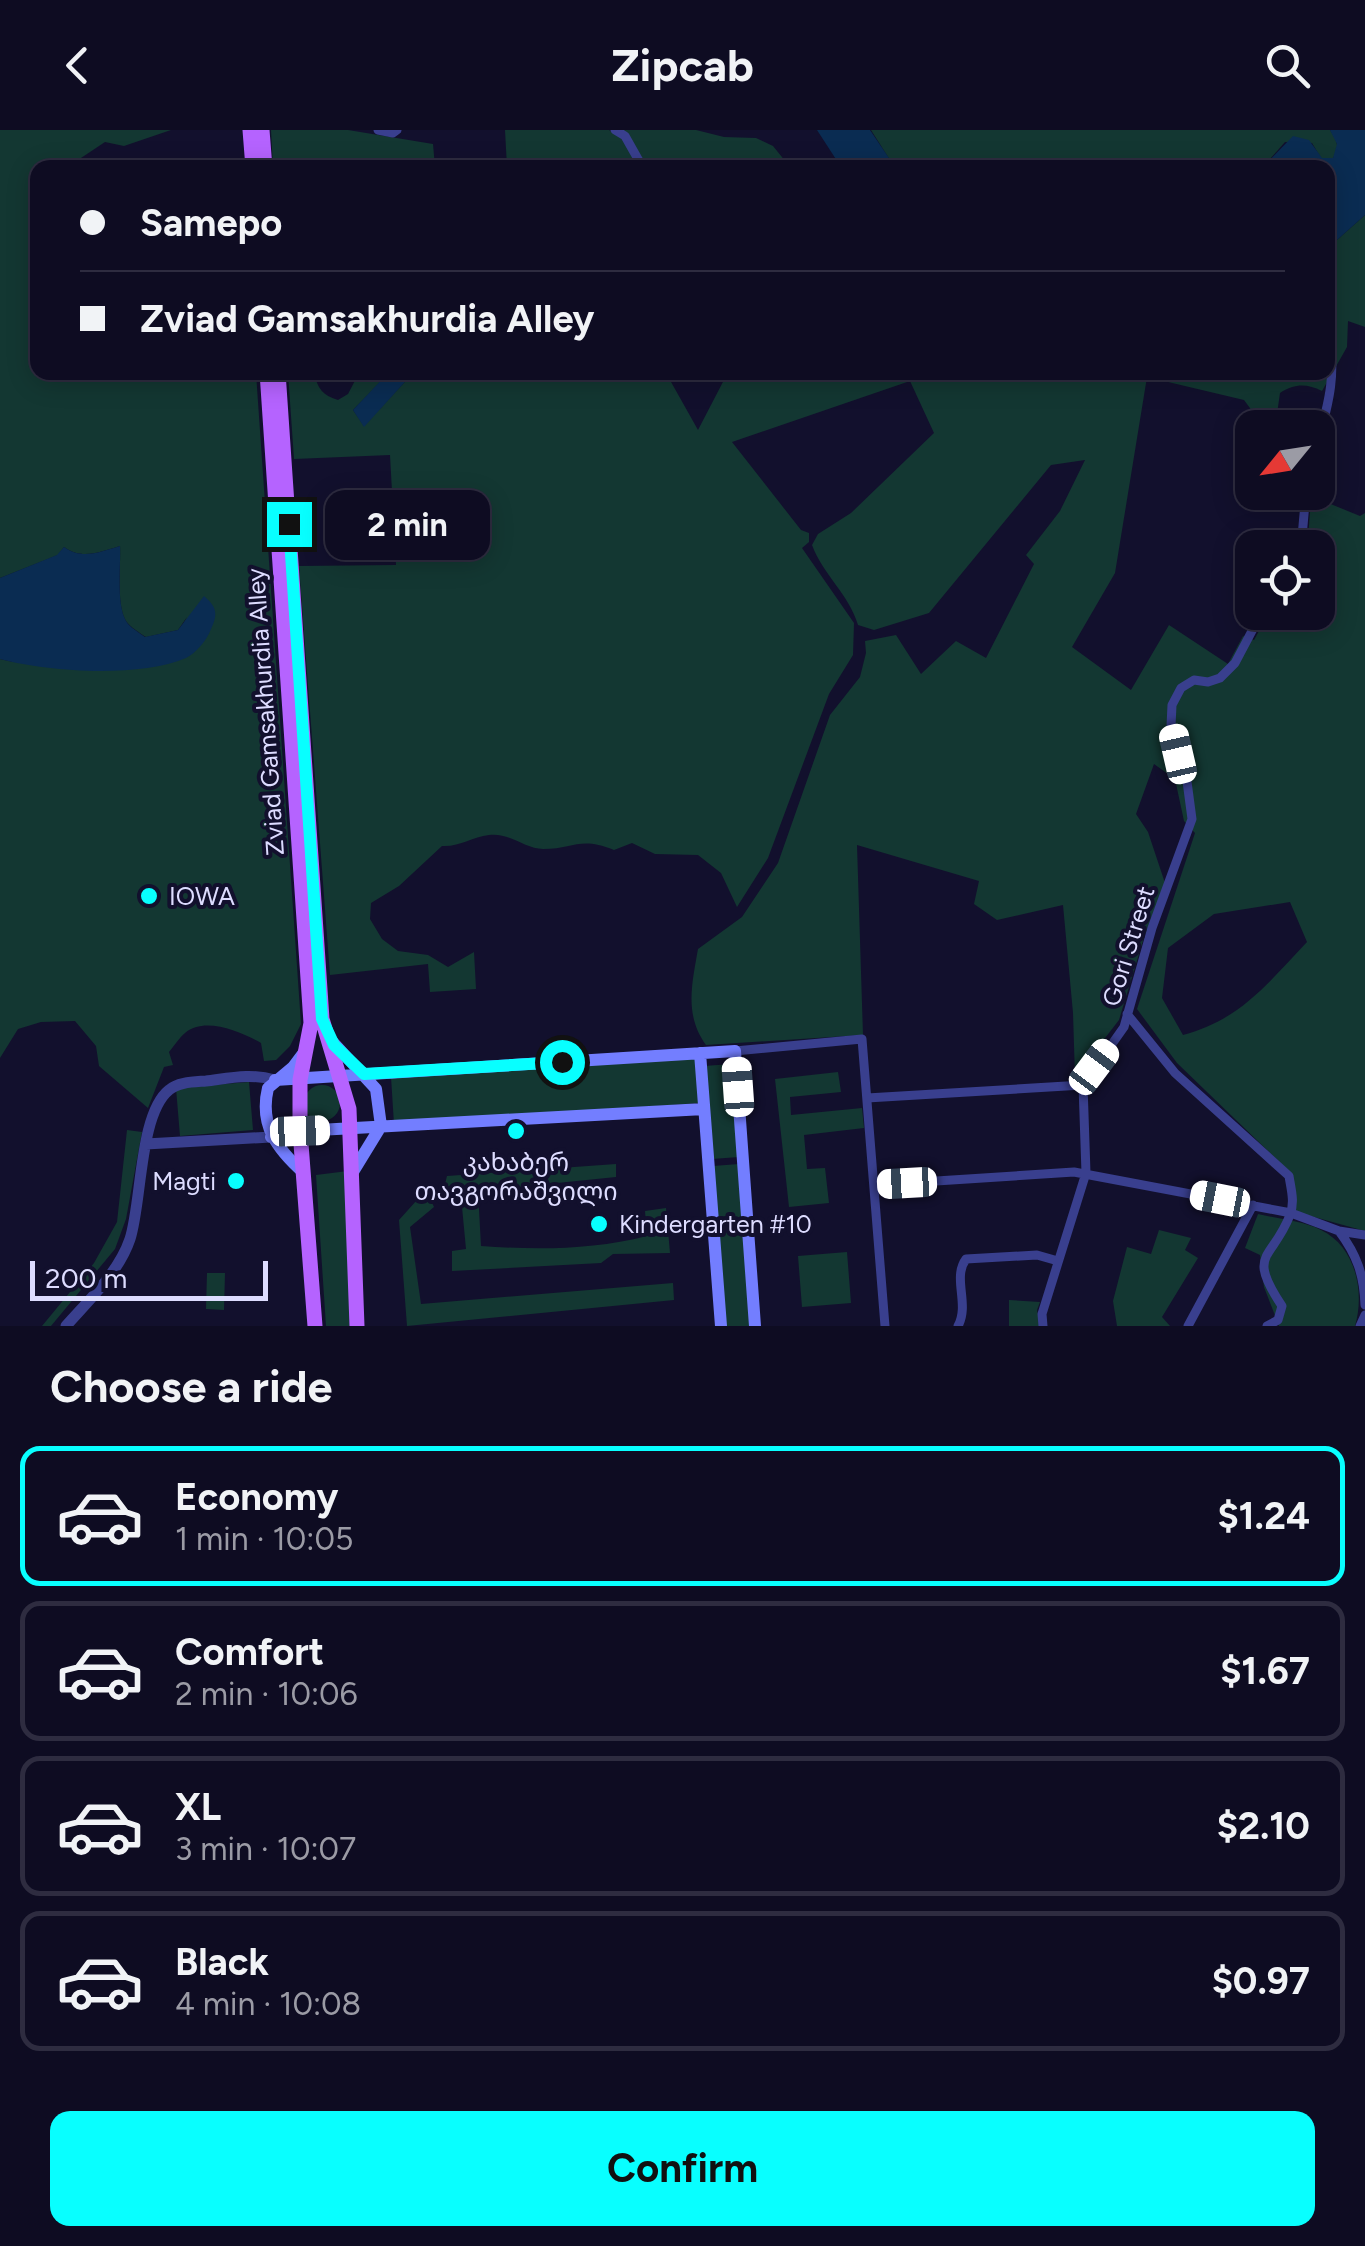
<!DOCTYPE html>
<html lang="en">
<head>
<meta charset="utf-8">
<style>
  body { margin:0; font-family:Figtree,"Noto Sans Georgian",sans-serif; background:#1c1a2f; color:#f1f3f6; height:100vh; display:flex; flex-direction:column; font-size:38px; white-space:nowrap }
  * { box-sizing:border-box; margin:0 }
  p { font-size:32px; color:#9b9ba5 }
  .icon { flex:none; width:55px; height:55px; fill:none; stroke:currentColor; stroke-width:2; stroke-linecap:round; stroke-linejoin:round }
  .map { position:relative; height:1196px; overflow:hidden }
  .panel { display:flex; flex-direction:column; background:#0e0c22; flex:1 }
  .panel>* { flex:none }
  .guide { position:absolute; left:30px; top:30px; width:1305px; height:220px; border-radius:20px; box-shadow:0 5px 25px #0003,0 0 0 2px #2e2c40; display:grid; align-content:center; height:220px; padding:0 50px; background:#0e0c22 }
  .needle { width:65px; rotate:240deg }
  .fabs { position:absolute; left:1235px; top:280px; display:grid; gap:20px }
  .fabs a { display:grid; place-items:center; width:100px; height:100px; border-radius:20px; background:#0e0c22; box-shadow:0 5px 25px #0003,0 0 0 2px #2e2c40; font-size:50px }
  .scale { position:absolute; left:30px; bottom:25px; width:238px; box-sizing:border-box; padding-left:10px; border:5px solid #dddcff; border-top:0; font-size:28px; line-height:35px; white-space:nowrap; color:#dddcff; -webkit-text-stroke:8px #12102d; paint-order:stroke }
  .end { position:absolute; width:45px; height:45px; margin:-22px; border:12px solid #08ffff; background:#111; box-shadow:0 0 0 5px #111 }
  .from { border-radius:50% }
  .bubble { position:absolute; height:70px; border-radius:20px; background:#0e0c22; box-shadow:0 5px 25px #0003,0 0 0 2px #2e2c40; font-size:32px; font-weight:700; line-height:70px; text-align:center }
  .car { position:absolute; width:30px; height:60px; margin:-30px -15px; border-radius:12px; box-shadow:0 0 8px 2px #0007; background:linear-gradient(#fff 24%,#345 0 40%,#fff 0 76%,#345 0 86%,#fff 0) }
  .guide b { display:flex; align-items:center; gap:35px; height:95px; font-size:38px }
  .guide b+b { border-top:2px solid #2e2c40 }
  .guide i { width:25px; height:25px; background:#f1f3f6 }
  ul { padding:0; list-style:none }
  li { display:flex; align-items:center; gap:30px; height:140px; margin:0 20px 15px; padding:0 30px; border:5px solid #2e2c40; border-radius:20px }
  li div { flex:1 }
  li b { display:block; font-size:38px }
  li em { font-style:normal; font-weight:700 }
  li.current { border-color:#08ffff }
  li>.icon { width:90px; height:90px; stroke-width:1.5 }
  h2 { padding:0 50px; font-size:45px; line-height:120px }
  .primary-button { display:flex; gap:20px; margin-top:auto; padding:20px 50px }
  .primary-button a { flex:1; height:115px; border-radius:20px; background:#08ffff; color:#111; font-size:40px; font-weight:700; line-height:115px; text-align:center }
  header { display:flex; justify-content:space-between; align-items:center; height:130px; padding:0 50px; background:#0e0c22; font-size:45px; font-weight:700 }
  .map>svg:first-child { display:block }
  .green { fill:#133732; fill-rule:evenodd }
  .water { fill:#0a2c52 }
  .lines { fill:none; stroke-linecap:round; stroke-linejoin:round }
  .minor { stroke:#393f8e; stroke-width:9 }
  .tertiary { stroke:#393f8e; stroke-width:11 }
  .secondary { stroke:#737eff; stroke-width:12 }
  .primary { stroke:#b563ff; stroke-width:15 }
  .route { stroke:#08ffff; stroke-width:12 }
  .poi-dot { fill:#08ffff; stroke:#12102d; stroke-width:4 }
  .labels { text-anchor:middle; stroke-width:8; stroke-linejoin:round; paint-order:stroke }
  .street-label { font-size:25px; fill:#dddcff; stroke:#12102d }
  .poi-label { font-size:25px; fill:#dddcff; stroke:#12102d; text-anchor:start }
</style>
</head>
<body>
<header><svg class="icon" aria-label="back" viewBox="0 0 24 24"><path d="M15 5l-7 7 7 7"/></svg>Zipcab<svg class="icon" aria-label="search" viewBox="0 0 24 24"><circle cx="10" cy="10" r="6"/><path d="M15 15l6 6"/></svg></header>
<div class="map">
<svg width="1365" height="1196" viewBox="0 0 1365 1196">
  <rect width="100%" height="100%" fill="#12102d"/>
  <!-- green -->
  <path class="green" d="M0,0h171l-47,16 -19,-4 -24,16 -4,9 -39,1v204l218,1 45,651 -11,22 -14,14 -12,1 -3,-18c-20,-11 -56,-27 -76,-10 -6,5 -11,13 -16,19l4,13 -9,2 -16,41 -49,-42 -3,-20 -21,-25 -34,1 -23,7 -18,29v-399l13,3 150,3 24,-48 -9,13 -32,7c-6,-4 -16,-10 -20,-16 -10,-16 -5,-55 -6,-75 -20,6 -38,14 -56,1l-6,8 -58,23z
    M271,0h77l85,14 2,23h-162z
    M505,0h104l15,10 -3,-10h75l28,7 32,1 17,8 17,21h-57l-12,-7 2,7h-216z
    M871,0h459c6,9 11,17 3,28h-12l-9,-15 -27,-1 -22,25 -368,1z
    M1365,85v112l-17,-6 -1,26 -25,44c-15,-7 -26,-8 -42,2l-3,21 5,13h-18l-20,-27 -97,-23 -32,196 -43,74 59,43 38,-65 59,39 15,-28 11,4 15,-27 49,-1v-64l-14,-1 4,-7 3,-44 49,20 5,-3v718l-69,-19 -5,-39 -114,-110 -40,-54 58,-176 -11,-12 -9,-42 -21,-15 -18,50 12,18 17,51 -20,51 -26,86 -44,57 -2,-64 -10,-108 -66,15 -23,-16 5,-23 -122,-36 6,190 -157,10c-22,-30 -14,-62 -8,-96l44,-32 36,-54 52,-148 30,-38 6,-24 -1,-12 31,-6 25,39 35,-33 30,17 48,-94 -8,-9 34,-44 25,-51 -34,5 -122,148 -55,17 -16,-5c-9,-31 -35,-50 -46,-80l6,-11 33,-21 83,-80 -24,-52 -178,61 69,88 8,3v9l-7,6 52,75 -1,32 -24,39 -61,164 -31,49 -16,-34 -23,-18 -43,-1 -23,-11 -18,7c-34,-14 -40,-1 -71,-1 -18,0 -34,-17 -54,-14 -17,2 -29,12 -47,11l-43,40 -28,17 -1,16 12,20 16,12 30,4 20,12 26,-15 2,37 -46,3 -2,-28 -98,11 -31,-409 97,-1 -6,-110 -96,4 -6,-86h27c1,15 9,23 23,27l10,-6 11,-21h30l-36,37 11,16 49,-53h253l32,57 27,-52v-5l603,-1v-124zM1290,772l17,40c-39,41 -67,78 -124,93l-21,-37 6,-50 46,-34z
    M695,928l4,45 -305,21 -3,-47z
    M732,934l7,93 -27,2 -8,-93z
    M838,942l3,20 -51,5 1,18 71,-7 2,20 -60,7 3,34 18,-1 4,35 -40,4 -14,-128z
    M249,952l4,48 -73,6 -4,-48z
    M304 973a18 18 0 1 1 36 0a18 18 0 1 1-36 0Z
    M127,1000l15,2 -16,87 -11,30 -64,77h-9l52,-63 23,-41z
    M616,1034v13l-138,14 3,55c56,4 111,4 166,-10l-2,-25 21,-3 4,45 -57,1 -12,9 -149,8v-20l14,-2 -6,-63 -16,2 3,-12z
    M739,1034l12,162h-26l-12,-160z
    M348,1041l6,155h-28l-10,-151z
    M426,1060l8,17 -24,20 11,77 252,-21 1,17 -267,26 -8,-106z
    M1258,1084c20,5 45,7 63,16 35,17 44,62 34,96h-76l-15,-39 -4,-32 -15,-7z
    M1159,1100l32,8 -6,12 13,8 -36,59 8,9h-53l-4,-25 14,-54 24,7z
    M847,1122l4,51 -49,4 -4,-51z
    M207,1143h18l-1,37 -18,-1z
    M1009,1170l31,2 -3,8 3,16h-31z"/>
  <!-- water -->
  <path class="water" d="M817,0h53l25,37h-54z
    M1330,0h35v85l-37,33v-80l-65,-1 30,-31 16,4 13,18h11l4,-14z
    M389,242l24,1 -49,54 -11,-17z
    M120,416c1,20 -4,58 6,75 3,6 14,12 19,16l33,-7 26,-34c13,11 14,18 7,33 -4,11 -15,24 -25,29 -47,20 -138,14 -186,1v-81l57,-23 7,-8c18,13 36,5 56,-1z"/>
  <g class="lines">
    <!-- minor -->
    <path class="minor" d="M378,0l15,3 4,-3
      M615,0l10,6 18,32
      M1318,311c11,-38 19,-70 10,-109
      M1297,418l5,-11 4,-45
      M1127,884l48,59 114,103c2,13 6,26 1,39 -18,46 -44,37 -8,91l-4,14 -11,6
      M735,921l127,-12 23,287
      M867,968l216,-13
      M874,1055l200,-13 217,41 48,18 26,4
      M1339,1101c18,24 25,44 26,74
      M958,1196c12,-22 -6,-48 8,-67l71,-4 21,6
      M1043,1196l-1,-12 44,-141 -3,-88 41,-58 28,-99 40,-109 -6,-45 -15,-48 1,-21 9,-17 13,-8 14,2 12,-4 15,-15 27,-51
      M1188,1196l65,-121
      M1360,1196l5,-11"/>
    <!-- tertiary -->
    <path class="tertiary" d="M146,1014l125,-7
      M66,1196c23,-26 53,-54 64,-87 12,-37 9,-125 39,-149 9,-8 25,-8 37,-9 24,-3 45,-8 69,-1"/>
    <!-- secondary -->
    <path class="secondary" d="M329,908l47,51 5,37 -30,49
      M700,923l21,273
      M275,950l460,-29 20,275
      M271,1007l29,-6 404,-22
      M304,1043c-27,-24 -45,-48 -36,-85l25,-21 12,-16"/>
    <!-- primary -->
    <path class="primary" d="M250,0l3,38
      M262,0l3,38
      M267,242l44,651 -11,57v51l15,195
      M278,242l44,647 27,90 8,217"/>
  </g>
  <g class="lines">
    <!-- route -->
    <path class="route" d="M289,394l33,495 12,26 30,29 198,-12"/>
  </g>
  <!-- markers -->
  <g class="poi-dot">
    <circle cx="149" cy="766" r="10"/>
    <circle cx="516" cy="1001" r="10"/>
    <circle cx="236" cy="1051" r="10"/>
    <circle cx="599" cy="1094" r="10"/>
  </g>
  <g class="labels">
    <!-- street labels -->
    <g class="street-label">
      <text transform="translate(265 582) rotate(-94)" y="9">Zviad Gamsakhurdia Alley</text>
      <text transform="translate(1128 816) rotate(-73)" y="9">Gori Street</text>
    </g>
    <!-- poi labels -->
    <g class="poi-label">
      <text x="169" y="775">IOWA</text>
      <text x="516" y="1041" text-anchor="middle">კახაბერ<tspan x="516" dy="29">თავგორაშვილი</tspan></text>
      <text x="216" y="1060" text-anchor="end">Magti</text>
      <text x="619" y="1103">Kindergarten #10</text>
    </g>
  </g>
</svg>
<div class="fabs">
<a><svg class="needle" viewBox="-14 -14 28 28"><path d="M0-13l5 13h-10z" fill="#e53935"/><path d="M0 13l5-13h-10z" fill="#9b9ba5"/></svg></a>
<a><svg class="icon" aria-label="locate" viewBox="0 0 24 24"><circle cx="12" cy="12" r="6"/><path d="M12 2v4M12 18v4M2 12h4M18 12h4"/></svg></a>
</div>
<div class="scale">200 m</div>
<i class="end from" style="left:562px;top:932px"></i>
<i class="end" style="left:289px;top:394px"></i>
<div class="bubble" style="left:325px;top:360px;width:165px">2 min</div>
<i class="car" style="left:1178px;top:624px;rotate:347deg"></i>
<i class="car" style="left:1094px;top:937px;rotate:37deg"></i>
<i class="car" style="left:738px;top:957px;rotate:356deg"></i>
<i class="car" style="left:300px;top:1001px;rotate:88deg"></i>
<i class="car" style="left:907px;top:1053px;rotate:267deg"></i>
<i class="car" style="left:1220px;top:1069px;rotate:281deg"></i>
<div class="guide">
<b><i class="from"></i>Samepo</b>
<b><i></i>Zviad Gamsakhurdia Alley</b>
</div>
</div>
<section class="panel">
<h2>Choose a ride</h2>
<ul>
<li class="current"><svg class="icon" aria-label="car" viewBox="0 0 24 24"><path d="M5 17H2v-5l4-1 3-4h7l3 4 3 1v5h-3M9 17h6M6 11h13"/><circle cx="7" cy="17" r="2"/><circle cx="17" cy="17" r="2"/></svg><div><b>Economy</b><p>1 min · 10:05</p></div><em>$1.24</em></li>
<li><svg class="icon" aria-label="car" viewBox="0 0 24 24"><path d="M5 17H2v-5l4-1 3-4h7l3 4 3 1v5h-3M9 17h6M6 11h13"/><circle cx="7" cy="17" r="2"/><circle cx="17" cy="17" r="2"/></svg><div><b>Comfort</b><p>2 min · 10:06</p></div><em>$1.67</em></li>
<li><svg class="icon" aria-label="car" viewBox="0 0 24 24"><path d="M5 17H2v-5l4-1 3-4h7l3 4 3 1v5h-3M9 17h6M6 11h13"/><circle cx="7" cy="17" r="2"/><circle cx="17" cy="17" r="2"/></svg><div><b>XL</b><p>3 min · 10:07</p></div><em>$2.10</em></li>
<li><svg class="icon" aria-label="car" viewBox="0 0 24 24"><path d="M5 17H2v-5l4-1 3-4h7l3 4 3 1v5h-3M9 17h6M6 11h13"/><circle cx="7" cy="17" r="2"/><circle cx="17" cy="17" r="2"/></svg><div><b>Black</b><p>4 min · 10:08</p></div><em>$0.97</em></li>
</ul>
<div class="primary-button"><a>Confirm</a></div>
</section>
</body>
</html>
